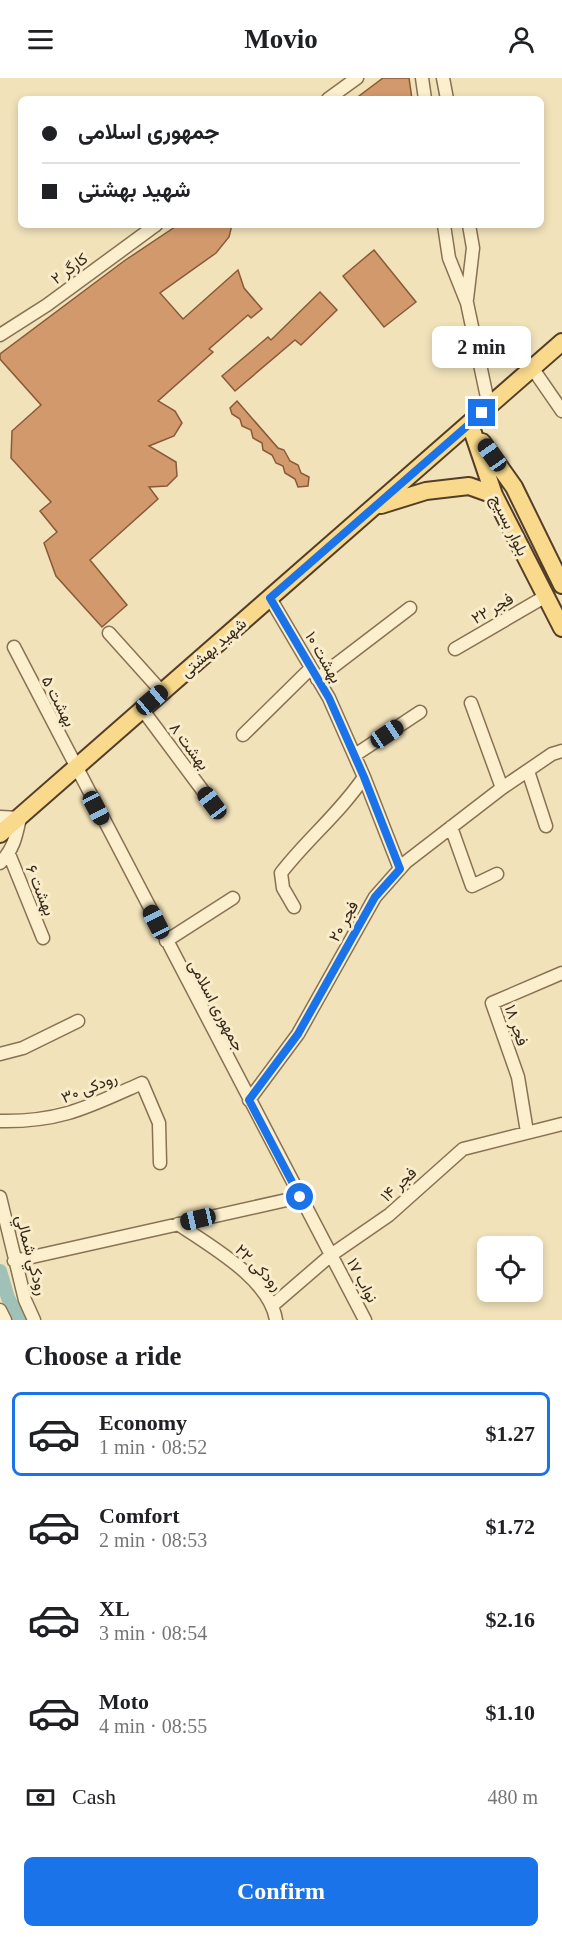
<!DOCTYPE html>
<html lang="en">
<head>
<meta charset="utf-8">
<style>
  body { margin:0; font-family:"Times New Roman",Vazirmatn,serif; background:#f6f6f6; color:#202124; height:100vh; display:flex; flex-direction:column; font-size:22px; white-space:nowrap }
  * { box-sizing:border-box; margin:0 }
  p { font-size:20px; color:#757577 }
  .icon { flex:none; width:33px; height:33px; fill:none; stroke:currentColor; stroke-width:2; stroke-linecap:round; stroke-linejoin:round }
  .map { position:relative; height:1242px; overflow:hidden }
  .side { display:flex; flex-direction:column; background:#fff; flex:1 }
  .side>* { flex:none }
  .banner { position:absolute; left:18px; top:18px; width:526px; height:132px; border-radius:9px; box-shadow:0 3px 9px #0003; display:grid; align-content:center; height:132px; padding:0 24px; background:#fff }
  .fabs { position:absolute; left:477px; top:1158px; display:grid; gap:12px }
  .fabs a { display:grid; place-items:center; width:66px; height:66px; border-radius:9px; background:#fff; box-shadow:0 3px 9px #0003; font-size:30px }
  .end { position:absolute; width:27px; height:27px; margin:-14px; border:8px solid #1a73e8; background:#fff; box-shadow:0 0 0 3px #fff }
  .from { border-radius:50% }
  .bubble { position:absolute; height:42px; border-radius:9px; background:#fff; box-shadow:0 3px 9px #0003; font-size:20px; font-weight:600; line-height:42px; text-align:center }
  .car { position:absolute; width:18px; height:36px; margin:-18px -9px; border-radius:8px; box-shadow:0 0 4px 2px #0007; background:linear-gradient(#222 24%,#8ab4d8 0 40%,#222 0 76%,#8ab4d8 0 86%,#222 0) }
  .banner b { display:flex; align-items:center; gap:21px; height:57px; font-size:22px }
  .banner b+b { border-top:2px solid #e0e0e0 }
  .banner i { width:15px; height:15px; background:#202124 }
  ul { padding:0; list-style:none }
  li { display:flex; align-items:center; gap:18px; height:84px; margin:0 12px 9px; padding:0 12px; border:3px solid transparent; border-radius:9px }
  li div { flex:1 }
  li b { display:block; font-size:22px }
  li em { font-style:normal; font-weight:600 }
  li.on { border-color:#1a73e8 }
  li>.icon { width:54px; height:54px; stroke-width:1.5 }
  h2 { padding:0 24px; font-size:27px; line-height:72px }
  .pay { display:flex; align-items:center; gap:15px; height:66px; padding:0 24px; font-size:22px }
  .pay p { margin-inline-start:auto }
  .cta { display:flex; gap:12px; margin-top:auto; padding:12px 24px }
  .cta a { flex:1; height:69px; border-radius:9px; background:#1a73e8; color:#fff; font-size:24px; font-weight:600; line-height:69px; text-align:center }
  header { display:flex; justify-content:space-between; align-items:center; height:78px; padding:0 24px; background:#fff; font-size:27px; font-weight:600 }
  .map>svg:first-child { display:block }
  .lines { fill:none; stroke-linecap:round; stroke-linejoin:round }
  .canal { stroke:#9fc1b8; stroke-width:14 }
  .building { fill:#d2996c; stroke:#895a37; stroke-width:1.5 }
  .minor-casing { stroke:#897153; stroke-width:15 }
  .major-casing { stroke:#553e28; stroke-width:20 }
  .minor { stroke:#fbefcd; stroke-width:12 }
  .major { stroke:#f9da8d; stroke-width:16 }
  .route { stroke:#1a73e8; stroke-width:8 }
  .labels { text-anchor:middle; stroke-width:6; stroke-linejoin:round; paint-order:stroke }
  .street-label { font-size:16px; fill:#36281a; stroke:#f8ecca }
</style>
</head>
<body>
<header><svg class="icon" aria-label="menu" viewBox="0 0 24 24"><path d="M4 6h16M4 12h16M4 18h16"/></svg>Movio<svg class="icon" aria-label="person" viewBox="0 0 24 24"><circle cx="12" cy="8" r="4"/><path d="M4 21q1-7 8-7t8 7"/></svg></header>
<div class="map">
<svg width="562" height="1242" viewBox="0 0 562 1242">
  <rect width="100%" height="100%" fill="#f1e2ba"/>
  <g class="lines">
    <!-- canal -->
    <path class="canal" d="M0,1193l8,27 11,22"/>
  </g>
  <!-- building -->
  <path class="building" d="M383,0h26l3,21h-57z
    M178,147h54l-3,12 -13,16 -56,40 23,26 55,-49 6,18 18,21 -11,9 -3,-3 -39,34 4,3 -55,49 17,10 7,12 -8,13 -25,10 27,16 1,14 -10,10 -18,1 9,12 -68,61 37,45 -25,22 -46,-51 -12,-33 13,-11 -17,-21 11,-9 -40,-44 1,-27 29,-26 -41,-46v-5l124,-93z
    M374,172l42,52 -32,25 -41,-51z
    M320,214l17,18 -36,35 -6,-5 -60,51 -13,-15 46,-39 3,3z
    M237,323l41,47 6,2 6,11 8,4 3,8 8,4 -1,9 -10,1 -3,-8 -10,-6 -2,-7 -7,-3 -4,-8 -9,-5 -1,-7 -9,-5 -2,-8 -9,-4 -2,-7 -8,-5 -2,-6z"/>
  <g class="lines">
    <!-- minor casing -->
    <g class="minor-casing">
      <path id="minor" d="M422,0l3,21
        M443,0l4,21
        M328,21l29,-21
        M444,147l5,33 18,45 22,104
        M467,221l6,-51 -4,-23
        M0,257l47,-30 109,-80
        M533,291l29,42
        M270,520l59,100 35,79 36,92
        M109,555l53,59
        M14,569l351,673
        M455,571l91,-53
        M317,601l93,-71
        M471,625l31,85
        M142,631l70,94
        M243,657l68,-67
        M355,677l65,-43
        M528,693l18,55
        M0,739l20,1c-4,18 -6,31 -20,45
        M451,749l21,59 25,-12
        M9,776l34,84
        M294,829l-11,-19 -2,-15c26,-34 59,-60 83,-96
        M166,863l67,-43
        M0,976l23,-6 55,-27
        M249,1022l49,-66 77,-137 31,-35 96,-74 50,-34 10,-3
        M0,1043c61,1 88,-14 142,-38l17,40 1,40
        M527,1054l-9,-55 -26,-74 70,-30
        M0,1119l25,103 9,20
        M178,1146c32,22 92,55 98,96
        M14,1183l286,-64
        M273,1227l58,-50 58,-40 74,-66 99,-25
        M0,1232l5,10"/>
    </g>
    <!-- major casing -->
    <g class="major-casing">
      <path id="major" d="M470,346l24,71 68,133
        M482,364l32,45 48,98
        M381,427l45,-14 43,-5 25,9
        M0,756l562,-492"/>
    </g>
    <!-- minor -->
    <use href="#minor" class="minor"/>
    <!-- major -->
    <use href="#major" class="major"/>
  </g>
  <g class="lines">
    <!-- route -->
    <path class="route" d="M300,1119l-51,-97 49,-66 77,-137 25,-28 -36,-92 -35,-79 -59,-100 212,-185"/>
  </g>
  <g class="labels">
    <!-- street labels -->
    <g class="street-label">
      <text transform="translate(69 190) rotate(-36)" y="6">کارگر ۲</text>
      <text transform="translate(510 447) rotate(64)" y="6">بلوار بسیج</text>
      <text transform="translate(492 530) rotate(-30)" y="6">فجر ۲۲</text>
      <text transform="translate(213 569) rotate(-41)" y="6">شهید بهشتی</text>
      <text transform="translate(324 579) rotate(60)" y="6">بهشت ۱۰</text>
      <text transform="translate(59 623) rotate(63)" y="6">بهشت ۵</text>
      <text transform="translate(190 668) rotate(53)" y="6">بهشت ۸</text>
      <text transform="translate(41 812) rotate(68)" y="6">بهشت ۶</text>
      <text transform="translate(343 843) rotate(-61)" y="6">فجر ۲۰</text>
      <text transform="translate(217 927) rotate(62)" y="6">جمهوری اسلامی</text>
      <text transform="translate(517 947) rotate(71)" y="6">فجر ۱۸</text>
      <text transform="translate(89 1009) rotate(-22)" y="6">رودکی ۳۰</text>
      <text transform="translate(398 1106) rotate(-43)" y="6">فجر ۱۴</text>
      <text transform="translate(32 1177) rotate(75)" y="6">رودکي شمالي</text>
      <text transform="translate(259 1189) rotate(45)" y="6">رودکی ۲۲</text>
      <text transform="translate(363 1202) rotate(62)" y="6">نواب ۱۷</text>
    </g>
  </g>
</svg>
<div class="fabs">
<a><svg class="icon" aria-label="locate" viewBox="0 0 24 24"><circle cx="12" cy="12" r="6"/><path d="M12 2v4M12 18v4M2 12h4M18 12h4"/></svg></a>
</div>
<i class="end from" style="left:300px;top:1119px"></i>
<i class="end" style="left:482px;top:335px"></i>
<div class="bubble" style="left:432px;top:248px;width:99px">2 min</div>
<i class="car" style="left:492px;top:377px;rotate:325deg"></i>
<i class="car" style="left:152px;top:622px;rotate:50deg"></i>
<i class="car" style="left:387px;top:656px;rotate:56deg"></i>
<i class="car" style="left:212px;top:725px;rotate:323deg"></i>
<i class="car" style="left:96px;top:730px;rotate:152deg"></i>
<i class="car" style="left:156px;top:844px;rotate:333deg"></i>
<i class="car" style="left:198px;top:1141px;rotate:257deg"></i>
<div class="banner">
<b><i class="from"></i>جمهوری اسلامی</b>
<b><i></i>شهید بهشتی</b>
</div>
</div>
<section class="side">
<h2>Choose a ride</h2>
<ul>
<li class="on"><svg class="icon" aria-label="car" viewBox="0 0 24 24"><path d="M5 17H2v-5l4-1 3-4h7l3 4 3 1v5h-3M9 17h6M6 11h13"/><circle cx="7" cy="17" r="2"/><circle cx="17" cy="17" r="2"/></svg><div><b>Economy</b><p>1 min · 08:52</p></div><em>$1.27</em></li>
<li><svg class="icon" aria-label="car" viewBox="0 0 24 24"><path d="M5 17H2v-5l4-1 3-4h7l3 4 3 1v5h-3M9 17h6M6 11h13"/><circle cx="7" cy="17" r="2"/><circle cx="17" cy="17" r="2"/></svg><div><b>Comfort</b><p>2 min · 08:53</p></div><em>$1.72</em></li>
<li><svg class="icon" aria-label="car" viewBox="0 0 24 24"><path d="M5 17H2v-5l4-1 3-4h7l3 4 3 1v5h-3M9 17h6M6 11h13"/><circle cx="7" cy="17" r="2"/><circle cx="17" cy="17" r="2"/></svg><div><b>XL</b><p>3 min · 08:54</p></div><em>$2.16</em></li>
<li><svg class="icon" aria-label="car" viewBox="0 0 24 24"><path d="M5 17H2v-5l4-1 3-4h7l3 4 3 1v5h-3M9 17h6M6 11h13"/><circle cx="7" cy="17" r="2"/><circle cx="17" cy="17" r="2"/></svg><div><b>Moto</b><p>4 min · 08:55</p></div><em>$1.10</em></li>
</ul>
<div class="pay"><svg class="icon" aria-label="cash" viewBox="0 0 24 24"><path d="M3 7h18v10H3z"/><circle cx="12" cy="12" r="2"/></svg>Cash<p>480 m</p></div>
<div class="cta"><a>Confirm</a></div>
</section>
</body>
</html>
